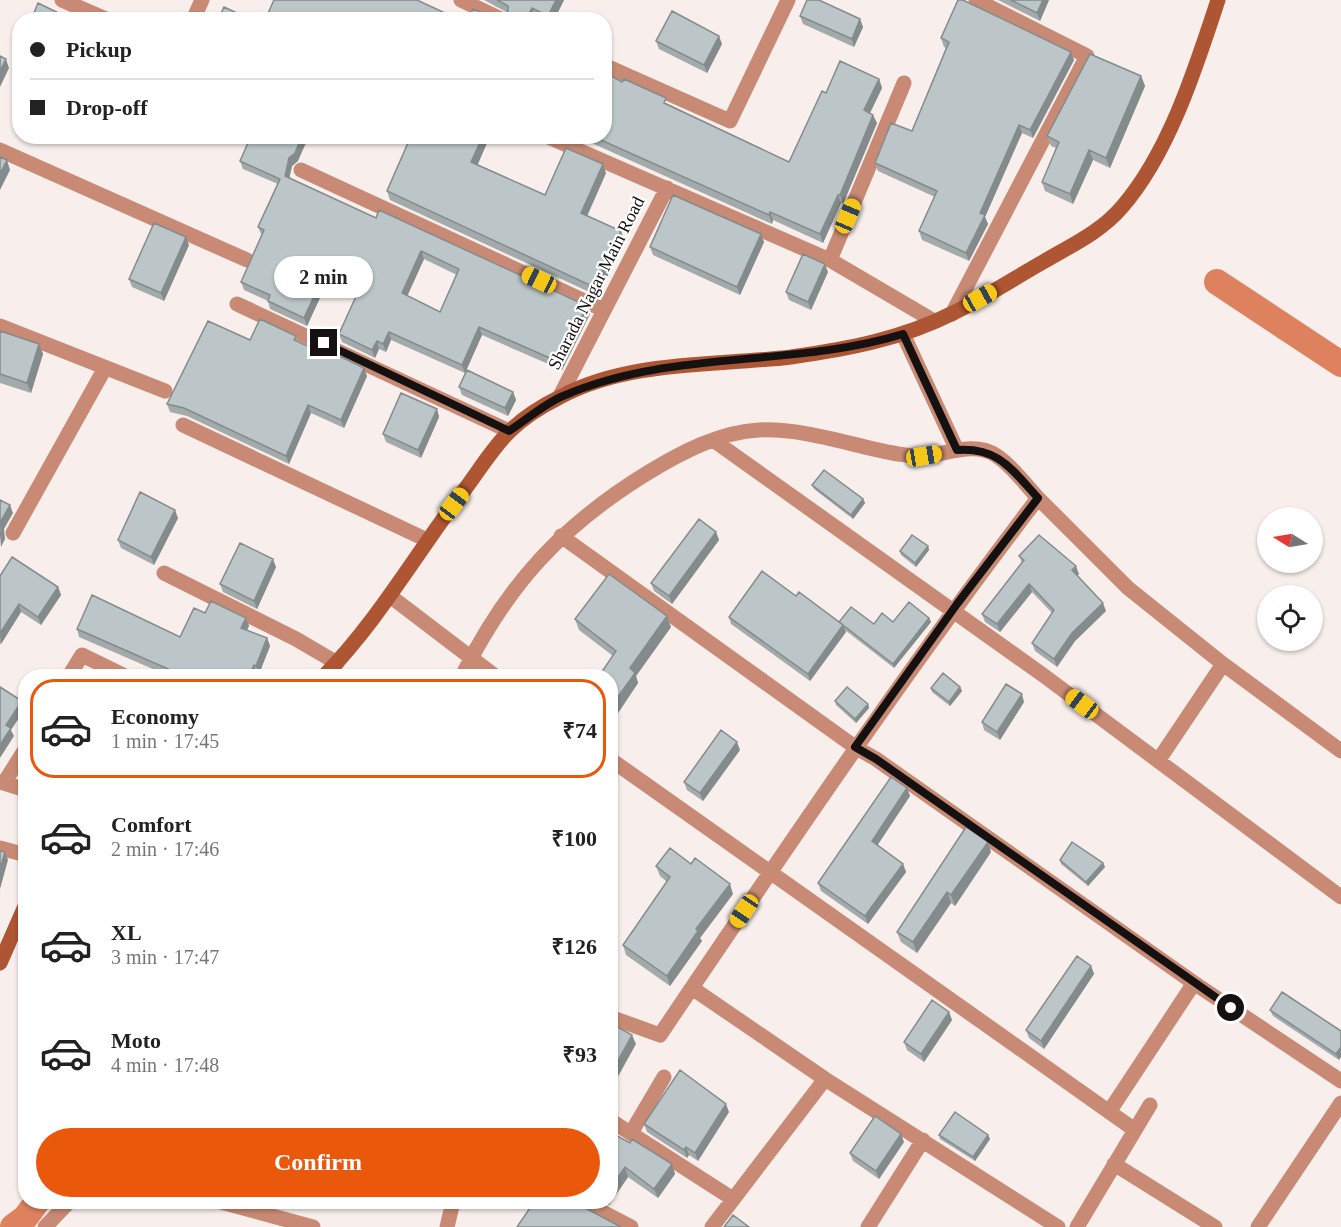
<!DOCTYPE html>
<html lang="en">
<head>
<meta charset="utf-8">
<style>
  body { margin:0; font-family:"Times New Roman",serif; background:#f6f6f6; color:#222; height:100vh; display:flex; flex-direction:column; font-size:22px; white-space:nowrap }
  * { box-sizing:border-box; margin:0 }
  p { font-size:20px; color:#767676 }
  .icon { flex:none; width:33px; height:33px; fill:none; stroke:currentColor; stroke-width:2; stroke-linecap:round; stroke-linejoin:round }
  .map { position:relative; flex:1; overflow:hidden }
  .side { position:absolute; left:18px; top:669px; width:600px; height:540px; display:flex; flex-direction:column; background:#fff; border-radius:24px; box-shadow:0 2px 4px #0004 }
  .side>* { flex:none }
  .hud { position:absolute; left:12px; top:12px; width:600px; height:132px; border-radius:24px; box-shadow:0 2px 4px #0004; display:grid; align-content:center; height:132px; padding:0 18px; background:#fff }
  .needle { width:39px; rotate:281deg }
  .fabs { position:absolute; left:1257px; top:507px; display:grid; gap:12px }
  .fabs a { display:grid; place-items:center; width:66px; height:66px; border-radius:50%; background:#fff; box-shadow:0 2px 4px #0004; font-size:30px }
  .end { position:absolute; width:27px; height:27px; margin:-14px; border:8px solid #141110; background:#fff; box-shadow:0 0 0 3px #fff }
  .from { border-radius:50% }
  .bubble { position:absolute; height:42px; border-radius:21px; background:#fff; box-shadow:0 2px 4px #0004; font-size:20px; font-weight:700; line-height:42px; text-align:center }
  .car { position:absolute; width:18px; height:36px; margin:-18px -9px; border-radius:8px; box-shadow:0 0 4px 2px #0007; background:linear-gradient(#f5c518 24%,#345 0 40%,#f5c518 0 76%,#345 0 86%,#f5c518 0) }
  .hud b { display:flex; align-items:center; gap:21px; height:57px; font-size:22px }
  .hud b+b { border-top:2px solid #e0e0e0 }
  .hud i { width:15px; height:15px; background:#222 }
  ul { padding:10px 0 0; list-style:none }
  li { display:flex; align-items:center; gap:18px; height:99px; margin:0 12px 9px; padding:0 6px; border:3px solid transparent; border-radius:24px }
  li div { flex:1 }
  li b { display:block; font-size:22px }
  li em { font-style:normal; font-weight:700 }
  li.on { border-color:#ea580c }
  li>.icon { width:54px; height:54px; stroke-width:1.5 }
  .primary-button { display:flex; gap:12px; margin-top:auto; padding:12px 18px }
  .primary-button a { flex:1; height:69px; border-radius:36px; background:#ea580c; color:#fff; font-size:24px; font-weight:700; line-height:69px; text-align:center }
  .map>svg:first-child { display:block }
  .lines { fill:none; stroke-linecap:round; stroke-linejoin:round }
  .canal { stroke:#dd815f; stroke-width:26 }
  .street { stroke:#c88a74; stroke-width:15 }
  .secondary { stroke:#ae5534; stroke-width:15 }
  .wall { fill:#a2aaac; fill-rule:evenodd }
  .shaded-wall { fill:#848b8c }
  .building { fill:#bcc6c8; stroke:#848b8c; stroke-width:1.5; fill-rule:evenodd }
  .route { stroke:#141110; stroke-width:8 }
  .labels { text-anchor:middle; stroke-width:4.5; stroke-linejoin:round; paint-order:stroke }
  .street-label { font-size:18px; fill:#141110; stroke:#fff }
</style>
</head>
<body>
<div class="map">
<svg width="1341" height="1227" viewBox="0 0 1341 1227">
  <rect width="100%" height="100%" fill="#f8efec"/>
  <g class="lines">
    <!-- canal -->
    <path class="canal" d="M1217,282l124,82
      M13,1227l12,-9 12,-16"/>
    <!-- street -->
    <path class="street" d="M62,0l46,20
      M461,0l42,20
      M193,20l9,-20
      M604,65l126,56 58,-121
      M546,136l284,124 104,61
      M0,150l247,110
      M301,170l303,140
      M830,260l74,-177
      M237,304l272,127
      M952,314l135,-258 -111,-56
      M0,326l165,65
      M903,334l54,116
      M560,396l107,-208
      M183,425l244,115
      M713,440l330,235 298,222
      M13,533l92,-165
      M561,536l294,211 21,12 318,224 147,98
      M164,573l132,66 41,24
      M390,596l105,80
      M69,676l13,-21 43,21
      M462,676c45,-91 100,-151 187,-204 33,-20 71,-40 110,-42 47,-2 93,16 139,24 9,1 19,3 27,2 23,-2 50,-15 72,0 15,10 28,28 41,42
      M610,759l525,371
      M1158,761l65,-97
      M0,782l26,8
      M4,783l22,-35
      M0,848l26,7
      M692,988l133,91 233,148
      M610,1017l50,18c123,-182 245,-363 378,-537l90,90 95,76 118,87
      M1109,1112l85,-129
      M610,1120l123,79
      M631,1133l33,-56
      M1114,1164l101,63
      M221,1202l92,25
      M583,1202l48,25
      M45,1227l24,-25
      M447,1227l6,-25
      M712,1227l113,-148
      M868,1227l55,-87
      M1077,1227l73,-122
      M1258,1227l83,-124"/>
    <!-- secondary -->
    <path class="secondary" d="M324,676c53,-54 92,-122 138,-183 15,-19 30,-45 48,-62 13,-13 34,-26 50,-34 69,-37 155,-31 231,-40 56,-8 111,-18 162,-44 31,-15 60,-34 90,-51 27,-16 58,-30 79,-55 47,-54 74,-140 96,-207
      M0,963l26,-59"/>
  </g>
  <!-- wall -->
  <path class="wall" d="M484,0h80l-10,20h-14l-5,-3 -1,3h-31l5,-4v-3z
    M998,0h51l-9,21z
    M800,16l60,3 3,8 -9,20 -51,-23z
    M941,38l133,22 -41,78 -11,-5 -37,84 3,7 -19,37 -47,-21 -3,-9 16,-34 -57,-26 -3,-8 37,-32 34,-83 -2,-1z
    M656,41l66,3 -15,29 -48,-24z
    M20,44v21l-5,-11z
    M1141,76l4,10 -35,82 -17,-8 -20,44 -28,-13 -3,-9 14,-34 -5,-2 -4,-10z
    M879,79l3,9 -12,25 7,10 -34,81 -2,-1 -18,40 -50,-23 -1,4 -196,-88h28l18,-54 167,80 37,-69z
    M394,136h96l-13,29 68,30 61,-22 -19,43 34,15 3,10 -26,55 -208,-96 -3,-9 21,-48z
    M240,161h58l-6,5 -3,12 87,40 211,88 3,8 -28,56 -80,-35 -17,38 -74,-33 -5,12 -7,-3 -4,9 -33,-16 -3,-8 25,-56 -29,-13 -28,61 -37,-17 -2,-8 -24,-11 -3,-8 21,-46 -4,-9 20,-43 -35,-15zM424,259l33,16 -17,37 -33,-16z
    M764,242l-24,53 -87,-40 -3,-8z
    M189,245l-25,56 -32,-14 -3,-8z
    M828,272l-17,38 -22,-10 -3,-8z
    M0,331l39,13 4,10 -12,39 -31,-10z
    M296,336l2,6 69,34 -23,52 -33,-15 -22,51 -102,-48 -17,-4 -3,-8 83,-64z
    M459,387l54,5 3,8 -8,16 -46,-21z
    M437,409l2,8 -18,41 -35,-16 -3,-8z
    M812,485l51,14 2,4 -12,16 -39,-30z
    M178,518l-24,47 -33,-17 -3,-8z
    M716,532l3,8 -47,64 -18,-13 -3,-8z
    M928,546l1,4 -13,17 -15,-12 -1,-4z
    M1019,556l60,18 -2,2 29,35 -31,30 -18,26 -22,-16 -3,-8 20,-30 -20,-21 -32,40 -15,-10 -3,-8 40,-51z
    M276,567l-19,42 -34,-17 -3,-8z
    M0,576l58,11 3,8 -20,30 -20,-13 -20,32h-1z
    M796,596l43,26 35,2 55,-6 2,4 -37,46 -49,-38 1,2 -36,49 -79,-57 -2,-7z
    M205,613l41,5 3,8 -2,4 20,8 3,8 -11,28 -3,-1 -1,3h-86l-90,-39 -2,-8 103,8z
    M575,619l96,8 -35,49 2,7 -28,42v-49l3,-20 -34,-26z
    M960,687l2,4 -12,15 -18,-14 -1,-4z
    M835,701l33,3 1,4 -13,15 -20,-18z
    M1024,702l-24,38 -16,-10 -2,-8z
    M740,750l-37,51 -16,-11 -3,-8z
    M907,788l3,8 -33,49 26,19 3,8 -38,52 -47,-33 -3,-8z
    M991,852l-36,54 -4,-3 -34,50 -16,-11 -4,-10z
    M1060,860l43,3 2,4 -17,19 -27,-22z
    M691,864l42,30 -33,44 2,3 -32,45 -44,-31 -3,-10 44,-63 -7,-6 -4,-10z
    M1091,966l3,8 -50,75 -15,-11 -3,-8z
    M1270,1010l71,21 -2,29 -66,-44z
    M949,1012l3,8 -28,42 -17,-12 -3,-8z
    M729,1112l-31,49 -9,-6 -2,3 -40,-26 -3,-8z
    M939,1135h49l2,4 -15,22 -35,-22z
    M904,1142l-25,37 -26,-18 -3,-8z
    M630,1143l42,21 3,10 -17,24 -30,-21 -19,28 -6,-3h7z
    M401,1202h11v3z"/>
  <!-- shaded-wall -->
  <path class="shaded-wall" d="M556,0h8l-10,20h-5l-1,-4z
    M1043,0h6l-9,21 -3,-8z
    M532,8l3,9 -1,3h-8z
    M860,19l3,8 -9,20 -2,-8z
    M719,36l3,8 -15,29 -3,-8z
    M1071,52l3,8 -41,78 -3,-8z
    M6,59l3,9 -9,19v-16z
    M1141,76l4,10 -35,82 -4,-10z
    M879,79l3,9 -15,31 -3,-9z
    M873,115l4,8 -34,81 -3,-9z
    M1019,125l3,8 -37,84 3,7 -19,37 -3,-8 14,-40z
    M302,136h7l-11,25 -6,5 -4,18 -3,-8 4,-18z
    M483,136h7l-15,35 -4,-9z
    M1089,150l4,10 -20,44 -3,-10z
    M7,160l3,10 -10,20v-16z
    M603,164l3,9 -22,50 -3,-10z
    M838,195l3,8 -18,40 -3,-9z
    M770,212l3,8 -1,4 -3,-9z
    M621,231l3,10 -26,55 -4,-9z
    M761,234l3,8 -24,53 -3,-8z
    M186,237l3,8 -25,56 -3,-8z
    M421,251l3,8 -19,42 -3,-8z
    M332,257l3,8 -28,61 -3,-8z
    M825,264l3,8 -17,38 -3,-8z
    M587,306l3,8 -28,56 -3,-8z
    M479,327l3,8 -17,38 -3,-8z
    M389,332l2,8 -5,12 -3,-8z
    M377,341l2,8 -4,9 -3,-8z
    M39,344l4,10 -12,39 -4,-10z
    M364,368l3,8 -23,52 -3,-8z
    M513,392l3,8 -8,16 -3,-8z
    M308,405l3,8 -22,51 -3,-8z
    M437,409l2,8 -18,41 -3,-8z
    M863,499l2,4 -12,16 -2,-4z
    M10,505l3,8 -9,16 1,10 -4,8 -1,-12 1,-14z
    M175,510l3,8 -24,47 -3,-8z
    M716,532l3,8 -47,64 -3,-8z
    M928,546l1,4 -13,17 -1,-4z
    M273,559l3,8 -19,42 -3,-8z
    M1076,566l3,8 -4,4 -3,-8z
    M1029,584l3,8 -32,40 -3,-8z
    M58,587l3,8 -20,30 -3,-8z
    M1103,603l3,8 -31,30 -18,26 -3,-8 18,-26z
    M19,604l2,8 -20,32 -1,-11z
    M667,616l4,11 -35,49 2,7 -28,42v-17l20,-40z
    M246,618l3,8 -5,10 -3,-8z
    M929,618l2,4 -37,46 -1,-4z
    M843,625l3,7 -36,49 -2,-7z
    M267,638l3,8 -11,28 -3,-8z
    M254,665l2,8 -1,3h-6z
    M960,687l2,4 -12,15 -1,-4z
    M1022,694l2,8 -24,38 -3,-8z
    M22,701l3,8 -14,21 3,6 -14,22v-13l6,-20z
    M868,704l1,4 -13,15 -1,-4z
    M737,742l3,8 -37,51 -3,-8z
    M907,788l3,8 -35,53 -3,-8z
    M988,842l3,10 -36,54 -4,-11z
    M5,852l3,8 -8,29v-20z
    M1103,863l2,4 -17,19 -2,-4z
    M903,864l3,8 -38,52 -3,-8z
    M730,884l3,10 -33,44 2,3 -32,45 -3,-10 29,-47z
    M947,892l4,11 -34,50 -4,-11z
    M1091,966l3,8 -50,75 -3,-8z
    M949,1012l3,8 -28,42 -3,-8z
    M632,1035l4,9 -26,47v-16z
    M1341,1047v10l-2,3 -3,-6z
    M726,1104l3,8 -31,49 -3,-8z
    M901,1134l3,8 -25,37 -3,-8z
    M988,1135l2,4 -15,22 -2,-4z
    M686,1147l3,8 -2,3 -3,-8z
    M672,1164l3,10 -17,24 -4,-9z
    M625,1167l3,10 -19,28 -1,-3h2v-13z"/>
  <!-- building -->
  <path class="building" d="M274,0h143l43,20h-141l-2,-2 -1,2h-51z
    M497,0h59l-8,16 -16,-8 -6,12h-23l5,-4v-10z
    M807,0h12l41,19 -8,20 -52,-23z
    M958,0h5l108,52 -41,78 -11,-5 -39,88 5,2 -19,38 -47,-22 18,-40 -62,-28 16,-40 21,8 37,-89 -8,-4z
    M1011,0h32l-6,13z
    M38,3l35,17h-42z
    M224,7l28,13h-34z
    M473,9l26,11h-31z
    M672,11l47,25 -15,29 -48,-24z
    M78,15l9,5h-11z
    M20,44v13l-5,-3z
    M1090,54l51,22 -35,82 -17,-8 -19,44 -28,-12 17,-40 -12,-6z
    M0,56l6,3 -6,12z
    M840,61l39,18 -15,31 9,5 -33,80h-2l-18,39 -50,-22 -1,3 -177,-79h12v-64l18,10 2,-3 42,19 -2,5 125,59 33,-71 4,2z
    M251,136h51l-7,17 -6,5 -4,18 91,42 3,-8 208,96 -28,56 -80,-35 -17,38 -73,-33 -6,12 -6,-3 -5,9 -33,-16 28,-62 -35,-15 -28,61 -36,-17 2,-6 -29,-13 23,-52 -6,-3 22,-48 -40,-18zM421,251l38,18 -19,43 -38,-19z
    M411,136h72l-12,26 74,33 21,-47 37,16 -22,49 40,18 -27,56 -207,-96z
    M0,157l7,3 -7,14z
    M673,195l88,39 -24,53 -87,-40z
    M154,223l32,14 -25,56 -32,-14z
    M803,254l22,10 -17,38 -22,-10z
    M260,319l36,17 -2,4 35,16 2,-4 33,16 -23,52 -33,-15 -22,51 -102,-48 -17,-4 41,-83 42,19z
    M0,331l39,13 -12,39 -27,-9z
    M467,370l46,22 -8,16 -46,-21z
    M401,393l36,16 -19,41 -35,-16z
    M824,470l39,29 -12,16 -39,-30z
    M140,492l35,18 -24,47 -33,-17z
    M0,500l10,5 -9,16 1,10 -2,4z
    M699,519l17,13 -47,64 -18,-13z
    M912,535l16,11 -13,17 -15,-12z
    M1039,535l37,31 -4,4 31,33 -31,30 -18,26 -22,-16 22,-33 -25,-26 -32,40 -15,-10 42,-54 -5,-4z
    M240,543l33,16 -19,42 -34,-17z
    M12,557l46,30 -20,30 -19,-13 -19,29v-57z
    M762,571l34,25 3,-4 44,33 -35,49 -79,-57z
    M609,574l58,42 -37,52 5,5 -25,35v-32h-11l17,-25 -41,-32z
    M92,595l88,42 14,-29 11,5 6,-12 35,17 -5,10 26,10 -11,28 -2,-1 -5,11h-65l-107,-47z
    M909,602l20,16 -36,46 -50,-39 -4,-3 12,-15 23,17 8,-11 11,9z
    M943,673l17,14 -11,15 -18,-14z
    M1006,684l16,10 -25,38 -15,-10z
    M0,687l22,14 -16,24 5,3 -11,17z
    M847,687l21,17 -13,15 -20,-18z
    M721,730l16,12 -37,51 -16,-11z
    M891,777l16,11 -35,53 31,23 -38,52 -47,-33z
    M966,827l22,15 -37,53 -4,-3 -34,50 -16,-10z
    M1072,842l31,21 -17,19 -26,-22z
    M670,848l21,16 4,-6 35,26 -34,45 2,2 -31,45 -44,-31 47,-68 -14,-11z
    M0,851l5,1 -5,17z
    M1077,956l14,10 -50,75 -15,-11z
    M1282,992l59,39v16l-5,7 -66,-44z
    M932,1000l17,12 -28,42 -17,-12z
    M612,1024l20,11 -22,40v-48z
    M680,1070l46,34 -31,49 -9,-6 -2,3 -40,-26z
    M955,1112l33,23 -15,22 -34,-22z
    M875,1116l26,18 -25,37 -26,-18z
    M610,1132l20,11 2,-4 40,25 -18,25 -29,-22 -15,22z
    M534,1202h40l47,25h-104z
    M733,1215l16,12h-25z"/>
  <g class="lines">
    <!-- route -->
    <path class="route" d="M324,343l185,88c17,-11 35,-27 54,-35 107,-47 229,-28 340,-62l54,116c42,-3 55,20 81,48l-81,106 -102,143 21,12 355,249"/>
  </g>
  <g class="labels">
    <!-- street labels -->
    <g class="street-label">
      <text transform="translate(596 283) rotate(-63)" y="6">Sharada Nagar Main Road</text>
    </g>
  </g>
</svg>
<div class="fabs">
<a><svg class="needle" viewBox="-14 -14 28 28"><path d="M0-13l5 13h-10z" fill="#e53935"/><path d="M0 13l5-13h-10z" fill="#767676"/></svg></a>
<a><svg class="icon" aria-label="locate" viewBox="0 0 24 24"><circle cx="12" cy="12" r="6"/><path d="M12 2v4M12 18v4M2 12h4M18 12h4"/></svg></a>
</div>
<i class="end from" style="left:1231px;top:1008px"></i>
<i class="end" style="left:324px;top:343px"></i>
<div class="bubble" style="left:274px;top:256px;width:99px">2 min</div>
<i class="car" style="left:848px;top:216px;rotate:23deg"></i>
<i class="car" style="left:539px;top:280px;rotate:295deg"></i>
<i class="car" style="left:980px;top:298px;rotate:61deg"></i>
<i class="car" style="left:924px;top:456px;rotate:80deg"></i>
<i class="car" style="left:454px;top:504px;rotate:37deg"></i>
<i class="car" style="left:1082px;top:704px;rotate:307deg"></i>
<i class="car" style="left:744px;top:911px;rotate:214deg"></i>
<div class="hud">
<b><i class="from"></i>Pickup</b>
<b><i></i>Drop-off</b>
</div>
<section class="side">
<ul>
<li class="on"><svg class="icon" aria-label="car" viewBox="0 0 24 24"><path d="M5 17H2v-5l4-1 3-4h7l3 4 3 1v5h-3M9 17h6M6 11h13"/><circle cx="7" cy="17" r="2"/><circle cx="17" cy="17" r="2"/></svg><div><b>Economy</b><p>1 min · 17:45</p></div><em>₹74</em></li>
<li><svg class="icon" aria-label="car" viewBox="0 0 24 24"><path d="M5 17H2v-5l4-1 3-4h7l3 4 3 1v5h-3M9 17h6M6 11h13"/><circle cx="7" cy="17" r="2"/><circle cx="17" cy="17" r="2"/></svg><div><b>Comfort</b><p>2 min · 17:46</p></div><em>₹100</em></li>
<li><svg class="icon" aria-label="car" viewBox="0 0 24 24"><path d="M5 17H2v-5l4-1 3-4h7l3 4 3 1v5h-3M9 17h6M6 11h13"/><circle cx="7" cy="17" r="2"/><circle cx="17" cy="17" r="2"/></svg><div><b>XL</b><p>3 min · 17:47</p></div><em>₹126</em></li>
<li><svg class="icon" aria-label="car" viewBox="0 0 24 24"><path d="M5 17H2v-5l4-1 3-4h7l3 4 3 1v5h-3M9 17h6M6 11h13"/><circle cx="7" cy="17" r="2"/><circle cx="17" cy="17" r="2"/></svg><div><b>Moto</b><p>4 min · 17:48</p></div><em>₹93</em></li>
</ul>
<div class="primary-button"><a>Confirm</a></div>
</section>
</div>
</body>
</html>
